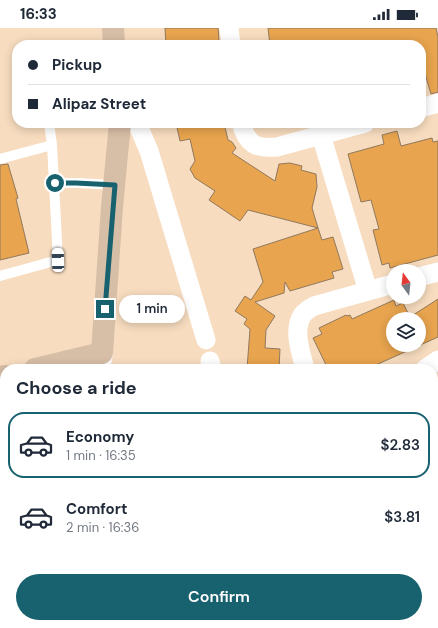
<!DOCTYPE html>
<html lang="en">
<head>
<meta charset="utf-8">
<style>
  body { margin:0; font-family:"DM Sans",sans-serif; background:#f2f2f3; color:#1f2937; height:100vh; display:flex; flex-direction:column; font-size:15px; white-space:nowrap }
  * { box-sizing:border-box; margin:0 }
  p { font-size:13px; color:#747a83 }
  .icon { flex:none; width:22px; height:22px; fill:none; stroke:currentColor; stroke-width:2; stroke-linecap:round; stroke-linejoin:round }
  .map { position:relative; flex:1; overflow:hidden }
  .panel { position:absolute; left:0px; top:336px; width:438px; height:264px; display:flex; flex-direction:column; background:#fff; border-radius:16px 16px 0 0; box-shadow:0 2px 10px #0003 }
  .panel>* { flex:none }
  .banner { position:absolute; left:12px; top:12px; width:414px; height:88px; border-radius:16px; box-shadow:0 2px 10px #0003; display:grid; align-content:center; height:88px; padding:0 16px; background:#fff }
  .needle { width:26px; rotate:345deg }
  .buttons { position:absolute; left:386px; top:236px; display:grid; gap:8px }
  .buttons a { display:grid; place-items:center; width:40px; height:40px; border-radius:50%; background:#fff; box-shadow:0 2px 10px #0003; font-size:20px }
  .end { position:absolute; width:18px; height:18px; margin:-9px; border:5px solid #18616f; background:#fff; box-shadow:0 0 0 2px #fff }
  .from { border-radius:50% }
  .bubble { position:absolute; height:28px; border-radius:14px; background:#fff; box-shadow:0 2px 10px #0003; font-size:13px; font-weight:600; line-height:28px; text-align:center }
  .car { position:absolute; width:12px; height:24px; margin:-12px -6px; border-radius:5px; box-shadow:0 0 3px 1px #0007; background:linear-gradient(#fff 24%,#345 0 40%,#fff 0 76%,#345 0 86%,#fff 0) }
  .banner b { display:flex; align-items:center; gap:14px; height:38px; font-size:15px }
  .banner b+b { border-top:1px solid #e0e1e3 }
  .banner i { width:10px; height:10px; background:#1f2937 }
  ul { padding:0; list-style:none }
  li { display:flex; align-items:center; gap:12px; height:66px; margin:0 8px 6px; padding:0 8px; border:2px solid transparent; border-radius:16px }
  li div { flex:1 }
  li b { display:block; font-size:15px }
  li em { font-style:normal; font-weight:600 }
  li.on { border-color:#18616f }
  li>.icon { width:36px; height:36px; stroke-width:1.5 }
  h2 { padding:0 16px; font-size:18px; line-height:48px }
  .action { display:flex; gap:8px; margin-top:auto; padding:8px 16px }
  .action a { flex:1; height:46px; border-radius:24px; background:#18616f; color:#fff; font-size:16px; font-weight:600; line-height:46px; text-align:center }
  .status { display:flex; justify-content:space-between; align-items:center; height:28px; padding:0 20px; background:#fff; direction:ltr }
  .status svg { height:11px; fill:currentColor }
  .map>svg:first-child { display:block }
  .building { fill:#e8a44e; stroke:#91795e; fill-rule:evenodd }
  .lines { fill:none; stroke-linecap:round; stroke-linejoin:round }
  .service { stroke:#fff; stroke-width:10 }
  .minor { stroke:#fff; stroke-width:19 }
  .tertiary { stroke:#fff; stroke-width:22 }
  .secondary { stroke:#d7bea6; stroke-width:22 }
  .route { stroke:#18616f; stroke-width:5 }
</style>
</head>
<body>
<div class="status"><b>16:33</b><svg viewBox="0 0 49 12"><path d="M0 12V9h3v3zM5 12V6h3v6zM10 12V3h3v9zM15 12V0h3v12zM26 1h20v11H26zM47 4h2v5h-2z"/></svg></div>
<div class="map">
<svg width="438" height="600" viewBox="0 0 438 600">
  <rect width="100%" height="100%" fill="#f7dcbf"/>
  <!-- building -->
  <path class="building" d="M165,0h53l1,13 -53,3z
    M268,0h168l2,9v55l-7,2 -8,-27h-2v-22h-151z
    M176,95h48l4,17 4,2 4,6 -4,5 43,28 4,-17 11,-1 12,3 -1,4 15,4 1,13 -5,21 6,20 -70,-18 -8,11 -31,-21 6,-9 -20,-13 -5,-9 5,-8 -5,-22 -10,2z
    M397,103l4,15 31,-8 1,4 5,-1v114l-48,13 -1,-5 -7,2 -9,-35 6,-1 -8,-29 -10,2 -13,-48 36,-10 -2,-9z
    M8,136l10,34 -2,1 13,54 -29,7v-95z
    M318,200l4,12 11,-3 10,32 -11,3 2,6 -44,13 -5,-9 -1,11 -29,9 20,14 -9,14 -1,18 15,1 -1,20h-32l3,-40 -6,-5 3,-5 -12,-8 10,-15 6,4 12,-18 -10,-33z
    M438,271v38l-71,32h-39l-15,-31 9,-4 -3,-6 27,-13 1,1 3,-1 2,4 42,-19 2,6 7,-3 7,14zM393,291h26v26h-26z"/>
  <g class="lines">
    <!-- service -->
    <path class="service" d="M0,131l52,-14 -3,-22
      M55,155h21l39,2
      M0,248l58,-16 -6,-115
      M433,467l5,-4"/>
    <!-- minor -->
    <path class="minor" d="M229,0l2,17
      M421,80l17,-5
      M137,95l12,28 57,189
      M241,95c6,21 14,26 36,24l88,-24
      M321,107l47,156
      M419,249l19,-5
      M210,333l2,8
      M305,341c-4,-17 -13,-39 -2,-55 3,-3 7,-6 11,-8l79,-22
      M425,341l13,-9
      M240,600l7,-5"/>
    <!-- tertiary -->
    <path class="tertiary" d="M99,341l3,-16
      M5,600l2,-5
      M28,600l2,-5"/>
    <!-- secondary -->
    <path class="secondary" d="M113,0l1,17
      M35,341l67,-16 10,-146 8,-84
      M0,349l5,-1"/>
  </g>
  <g class="lines">
    <!-- route -->
    <path class="route" d="M55,155h21l39,2 -10,124"/>
  </g>
</svg>
<div class="buttons">
<a><svg class="needle" viewBox="-14 -14 28 28"><path d="M0-13l5 13h-10z" fill="#e53935"/><path d="M0 13l5-13h-10z" fill="#747a83"/></svg></a>
<a><svg class="icon" aria-label="layers" viewBox="0 0 24 24"><path d="M12 4l9 5-9 5-9-5zM3 14l9 5 9-5"/></svg></a>
</div>
<i class="end from" style="left:55px;top:155px"></i>
<i class="end" style="left:105px;top:281px"></i>
<div class="bubble" style="left:119px;top:267px;width:66px">1 min</div>
<i class="car" style="left:58px;top:232px;rotate:358deg"></i>
<div class="banner">
<b><i class="from"></i>Pickup</b>
<b><i></i>Alipaz Street</b>
</div>
<section class="panel">
<h2>Choose a ride</h2>
<ul>
<li class="on"><svg class="icon" aria-label="car" viewBox="0 0 24 24"><path d="M5 17H2v-5l4-1 3-4h7l3 4 3 1v5h-3M9 17h6M6 11h13"/><circle cx="7" cy="17" r="2"/><circle cx="17" cy="17" r="2"/></svg><div><b>Economy</b><p>1 min · 16:35</p></div><em>$2.83</em></li>
<li><svg class="icon" aria-label="car" viewBox="0 0 24 24"><path d="M5 17H2v-5l4-1 3-4h7l3 4 3 1v5h-3M9 17h6M6 11h13"/><circle cx="7" cy="17" r="2"/><circle cx="17" cy="17" r="2"/></svg><div><b>Comfort</b><p>2 min · 16:36</p></div><em>$3.81</em></li>
</ul>
<div class="action"><a>Confirm</a></div>
</section>
</div>
</body>
</html>
